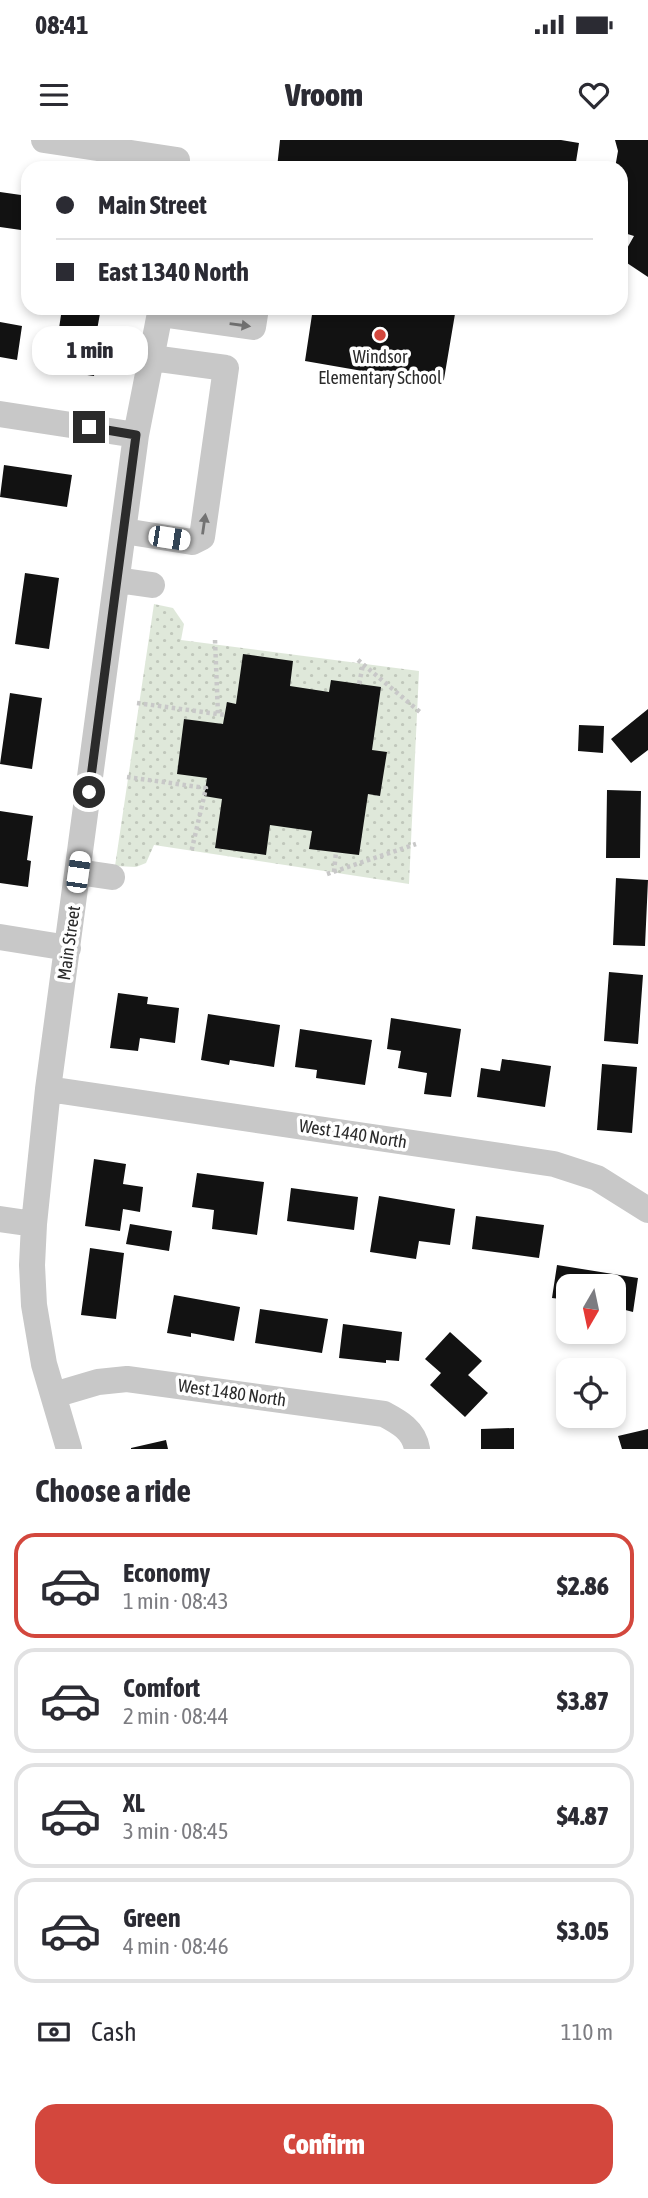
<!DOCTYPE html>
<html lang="en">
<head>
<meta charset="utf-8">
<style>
  body { margin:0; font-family:"Asap Condensed",sans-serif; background:#f2f2f3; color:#2b2b33; height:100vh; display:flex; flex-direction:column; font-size:26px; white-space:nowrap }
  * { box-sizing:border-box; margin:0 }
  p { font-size:23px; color:#7c7c81 }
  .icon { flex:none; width:38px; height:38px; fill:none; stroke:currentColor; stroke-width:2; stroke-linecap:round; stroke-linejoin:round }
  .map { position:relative; height:1309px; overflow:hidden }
  .drawer { display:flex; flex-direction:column; background:#fff; flex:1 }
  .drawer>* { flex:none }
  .hud { position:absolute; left:21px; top:21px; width:607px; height:154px; border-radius:21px; box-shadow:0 4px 10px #0003; display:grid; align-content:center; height:154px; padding:0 35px; background:#fff }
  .needle { width:46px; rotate:189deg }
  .controls { position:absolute; left:556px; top:1134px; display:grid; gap:14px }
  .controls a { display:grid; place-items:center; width:70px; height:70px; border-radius:14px; background:#fff; box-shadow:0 4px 10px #0003; font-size:35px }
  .end { position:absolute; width:32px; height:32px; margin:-16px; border:9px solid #2b2b2b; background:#fff; box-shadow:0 0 0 4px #fff }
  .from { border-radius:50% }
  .bubble { position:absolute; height:49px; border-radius:21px; background:#fff; box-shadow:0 4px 10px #0003; font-size:23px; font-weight:800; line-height:49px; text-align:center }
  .car { position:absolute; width:21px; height:42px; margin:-21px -10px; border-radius:9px; box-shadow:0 0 5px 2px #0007; background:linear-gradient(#fff 24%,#345 0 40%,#fff 0 76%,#345 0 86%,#fff 0) }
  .hud b { display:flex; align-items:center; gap:24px; height:66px; font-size:26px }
  .hud b+b { border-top:2px solid #e1e1e2 }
  .hud i { width:18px; height:18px; background:#2b2b33 }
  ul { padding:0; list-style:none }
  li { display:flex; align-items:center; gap:21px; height:105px; margin:0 14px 10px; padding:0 21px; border:4px solid #e1e1e2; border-radius:21px }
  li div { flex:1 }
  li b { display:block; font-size:26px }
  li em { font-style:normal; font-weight:800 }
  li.on { border-color:#d3473d }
  li>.icon { width:63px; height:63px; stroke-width:1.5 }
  h2 { padding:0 35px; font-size:32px; line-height:84px }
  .pay { display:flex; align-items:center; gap:18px; height:77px; padding:0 35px; font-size:26px }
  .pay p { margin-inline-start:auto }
  .cta { display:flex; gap:14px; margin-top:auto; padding:14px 35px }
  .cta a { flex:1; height:80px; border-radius:21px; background:#d3473d; color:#fff; font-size:28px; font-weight:800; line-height:80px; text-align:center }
  .status { display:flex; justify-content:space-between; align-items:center; height:49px; padding:0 35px; background:#fff; direction:ltr }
  .status svg { height:19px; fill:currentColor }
  header { display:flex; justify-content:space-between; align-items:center; height:91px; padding:0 35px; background:#fff; font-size:32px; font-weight:800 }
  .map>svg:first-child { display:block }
  .grass { fill:url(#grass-dots) }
  .building { fill:#121212 }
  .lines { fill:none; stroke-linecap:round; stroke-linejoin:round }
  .path { stroke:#c8c8c8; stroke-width:4.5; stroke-dasharray:3.5 3.5; stroke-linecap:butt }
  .minor { stroke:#c8c8c8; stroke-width:26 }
  .oneway { fill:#727272 }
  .route { stroke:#2b2b2b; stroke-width:9 }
  .poi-dot { fill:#d3473d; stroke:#fff; stroke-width:2.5 }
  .labels { text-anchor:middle; stroke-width:7; stroke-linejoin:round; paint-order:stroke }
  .poi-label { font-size:18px; fill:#2b2b2b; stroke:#fff }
  .street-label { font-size:18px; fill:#2b2b2b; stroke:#fff }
</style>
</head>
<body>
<div class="status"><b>08:41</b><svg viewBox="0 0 49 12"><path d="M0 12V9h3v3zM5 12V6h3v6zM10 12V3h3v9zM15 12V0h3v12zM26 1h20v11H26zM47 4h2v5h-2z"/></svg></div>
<header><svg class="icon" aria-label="menu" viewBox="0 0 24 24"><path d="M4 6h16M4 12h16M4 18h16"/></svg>Vroom<svg class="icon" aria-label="heart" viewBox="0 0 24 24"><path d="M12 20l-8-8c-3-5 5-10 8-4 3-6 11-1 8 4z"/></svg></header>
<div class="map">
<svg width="648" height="1309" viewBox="0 0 648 1309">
  <defs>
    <pattern id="grass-dots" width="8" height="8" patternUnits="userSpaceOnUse" patternTransform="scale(1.75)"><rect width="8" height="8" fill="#dfe8da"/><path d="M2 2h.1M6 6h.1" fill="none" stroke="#c0c7bb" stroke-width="1.8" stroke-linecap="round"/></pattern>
  </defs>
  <rect width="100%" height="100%" fill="#fff"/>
  <!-- grass -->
  <path class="grass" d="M154,464l19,4 11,16 -3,16 238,31 -10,213 -255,-39 -8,18 -10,4 -21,-1z"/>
  <!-- building -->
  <path class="building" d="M280,0h281l18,3 -4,25h-298z
    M615,0h33v137l-27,-18 13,-23 -13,-4v-64h-6l3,-17z
    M0,52l28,4v35l-28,-4z
    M62,168h39l-4,22h4l-7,46 -41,-6z
    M313,168h143l-13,77 -138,-24z
    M0,182l22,4 -5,34 -17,-3z
    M4,325l68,10 -5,32 -67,-10z
    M25,433l34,5 -10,71 -34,-5z
    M243,514l50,7 -3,25 39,6 2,-12 50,7 -9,63 15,2 -7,44 -12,-2 -9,61 -50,-6 3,-18 -42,-6 -4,30 -51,-7 7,-49 -18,-3 3,-18 -30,-4 7,-55 39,5 4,-22 9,2z
    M10,553l32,5 -10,71 -32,-5z
    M648,569v41l-17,13 -20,-24z
    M579,585l25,1 -1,27 -25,-2z
    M607,650l34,1 -1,67h-34z
    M0,671l33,5 -6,44 4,1 -3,26 -28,-4z
    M616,738l32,2 -3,66 -32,-1z
    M609,832l34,3 -5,69 -34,-3z
    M118,853l30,4 -1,7 32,4 -4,35 -35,-5 -2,13 -28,-3z
    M208,874l72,11 -6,42 -44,-7 -1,5 -28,-5z
    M391,878l70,11 -10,68 -27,-3 3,-21 -29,-5 3,-17 -14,-2z
    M300,889l72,11 -7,45 -49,-7 1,-8 -22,-3z
    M502,919l49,7 -6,41 -68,-10 4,-29 19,3z
    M602,924l35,3 -5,66 -35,-3z
    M94,1019l32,5 -3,20 20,3 -3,25 -17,-3 -3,22 -35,-5z
    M197,1033l67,9 -7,53 -45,-6 2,-19 -22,-3z
    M291,1048l67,9 -4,33 -67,-9z
    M379,1056l76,13 -5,36 -31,-4 -3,18 -46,-7z
    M476,1076l68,9 -5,33 -67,-9z
    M130,1084l42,7 -3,20 -43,-7z
    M90,1108l34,5 -8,66 -35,-4z
    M557,1125l81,13 -5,34 -19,-5v-21h-45v14l-17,-2z
    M174,1155l66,12 -6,34 -43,-8v4l-24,-4z
    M260,1169l68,10 -6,34 -67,-10z
    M343,1184l59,8 -3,29 -13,-1v3l-47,-5z
    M450,1192l32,29 -14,14 20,18 -23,24 -35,-32 11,-12 -16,-14z
    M514,1288v21h-33v-20z
    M648,1289v20h-26l-4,-13z
    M166,1300l2,9h-37v-1z"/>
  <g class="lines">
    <!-- path -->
    <path class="path" d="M215,500l3,75
      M358,520l63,53
      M359,544l4,-19
      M137,563l88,12
      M127,637l79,11 -15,65
      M334,732l2,-20
      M327,734l89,-30"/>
    <!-- minor -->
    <path class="minor" d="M44,0l133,20
      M160,174l93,13 3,-19
      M0,274l136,21
      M124,391l68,11 10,-5 24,-169 -74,-10
      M117,440l35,5
      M78,732l34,5
      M0,797l68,11
      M48,949l506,75 43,14 51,32
      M0,1079l34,5
      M54,1255l44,-13 29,-3 257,35c15,8 30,16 33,35
      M69,1309l-25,-85 -10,-59 -2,-40 2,-41 14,-135 88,-654 25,-127"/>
  </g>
  <!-- one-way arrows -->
  <defs><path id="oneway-solid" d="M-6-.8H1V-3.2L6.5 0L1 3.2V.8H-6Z" transform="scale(1.75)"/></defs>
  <g class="oneway">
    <use href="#oneway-solid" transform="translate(240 185) rotate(8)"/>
    <use href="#oneway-solid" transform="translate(204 384) rotate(-82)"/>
  </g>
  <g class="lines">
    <!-- route -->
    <path class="route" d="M89,652l47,-357 -47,-8"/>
  </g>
  <!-- markers -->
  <circle class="poi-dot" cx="380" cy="195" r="7"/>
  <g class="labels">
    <!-- poi labels -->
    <g class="poi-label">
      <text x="380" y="223">Windsor<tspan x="380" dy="21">Elementary School</tspan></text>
    </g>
    <!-- street labels -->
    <g class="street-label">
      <text transform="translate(69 803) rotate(-82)" y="6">Main Street</text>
      <text transform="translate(353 994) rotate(9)" y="6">West 1440 North</text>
      <text transform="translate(232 1253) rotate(8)" y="6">West 1480 North</text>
    </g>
  </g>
</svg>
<div class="controls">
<a><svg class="needle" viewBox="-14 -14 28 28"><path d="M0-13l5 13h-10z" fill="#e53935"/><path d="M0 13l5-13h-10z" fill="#7c7c81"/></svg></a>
<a><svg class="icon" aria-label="locate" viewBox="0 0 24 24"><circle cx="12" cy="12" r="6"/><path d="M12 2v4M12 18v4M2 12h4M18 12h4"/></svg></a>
</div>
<i class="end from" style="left:89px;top:652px"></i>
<i class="end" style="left:89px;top:287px"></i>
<div class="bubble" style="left:32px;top:186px;width:116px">1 min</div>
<i class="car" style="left:169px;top:398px;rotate:99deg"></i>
<i class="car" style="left:78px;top:732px;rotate:8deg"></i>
<div class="hud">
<b><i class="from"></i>Main Street</b>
<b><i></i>East 1340 North</b>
</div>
</div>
<section class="drawer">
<h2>Choose a ride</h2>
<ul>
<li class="on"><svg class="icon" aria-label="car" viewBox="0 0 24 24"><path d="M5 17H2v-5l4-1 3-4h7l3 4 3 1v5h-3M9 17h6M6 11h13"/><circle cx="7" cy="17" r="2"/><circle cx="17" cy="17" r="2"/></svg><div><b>Economy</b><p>1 min · 08:43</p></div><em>$2.86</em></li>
<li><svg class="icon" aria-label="car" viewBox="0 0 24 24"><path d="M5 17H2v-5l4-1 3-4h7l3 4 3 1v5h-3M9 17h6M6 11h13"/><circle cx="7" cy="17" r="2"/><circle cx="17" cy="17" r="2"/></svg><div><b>Comfort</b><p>2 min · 08:44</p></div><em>$3.87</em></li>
<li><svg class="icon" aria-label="car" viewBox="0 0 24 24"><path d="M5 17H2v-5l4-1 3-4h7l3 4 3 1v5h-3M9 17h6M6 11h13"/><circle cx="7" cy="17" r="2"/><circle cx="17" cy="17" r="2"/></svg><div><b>XL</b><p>3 min · 08:45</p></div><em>$4.87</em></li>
<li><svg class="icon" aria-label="car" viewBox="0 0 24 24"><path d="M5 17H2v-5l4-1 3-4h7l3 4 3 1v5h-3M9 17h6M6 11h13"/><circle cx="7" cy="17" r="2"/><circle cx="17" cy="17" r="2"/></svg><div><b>Green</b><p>4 min · 08:46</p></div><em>$3.05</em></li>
</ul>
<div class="pay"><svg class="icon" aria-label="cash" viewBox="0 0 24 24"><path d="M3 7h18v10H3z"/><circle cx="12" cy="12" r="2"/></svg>Cash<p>110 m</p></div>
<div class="cta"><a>Confirm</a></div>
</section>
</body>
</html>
